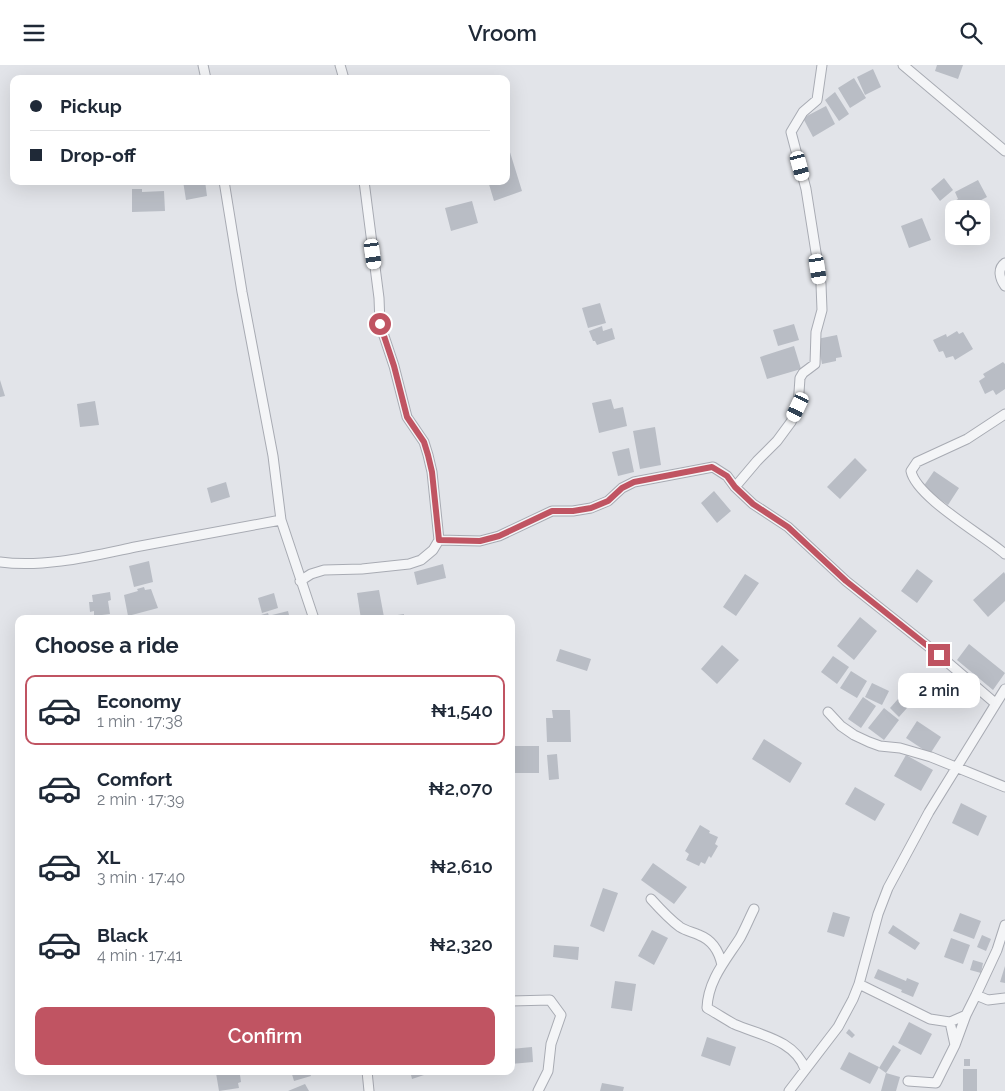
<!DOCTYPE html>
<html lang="en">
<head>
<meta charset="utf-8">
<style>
  body { margin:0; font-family:Raleway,sans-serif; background:#f2f2f3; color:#1f2937; height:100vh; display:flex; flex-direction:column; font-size:19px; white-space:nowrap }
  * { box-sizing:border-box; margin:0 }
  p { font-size:16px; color:#747a83 }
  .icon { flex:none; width:28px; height:28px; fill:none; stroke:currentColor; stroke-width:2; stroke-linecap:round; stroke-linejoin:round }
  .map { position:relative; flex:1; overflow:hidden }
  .details { position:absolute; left:15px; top:550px; width:500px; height:460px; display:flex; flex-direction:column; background:#fff; border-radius:10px; box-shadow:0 5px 20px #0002 }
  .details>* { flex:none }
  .top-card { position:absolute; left:10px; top:10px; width:500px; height:110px; border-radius:10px; box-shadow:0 5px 20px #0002; display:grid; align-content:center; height:110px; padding:0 20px; background:#fff }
  .buttons { position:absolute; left:945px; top:135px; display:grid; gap:10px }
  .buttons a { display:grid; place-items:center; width:45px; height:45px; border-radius:10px; background:#fff; box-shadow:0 5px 20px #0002; font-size:25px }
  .end { position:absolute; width:22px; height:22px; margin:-11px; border:6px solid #c05462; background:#fff; box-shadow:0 0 0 2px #fff }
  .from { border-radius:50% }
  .bubble { position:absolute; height:35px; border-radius:10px; background:#fff; box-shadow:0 5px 20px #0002; font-size:16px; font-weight:600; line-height:35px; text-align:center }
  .car { position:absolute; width:15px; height:30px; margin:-15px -8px; border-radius:6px; box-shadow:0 0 4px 1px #0007; background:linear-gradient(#fff 24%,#345 0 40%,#fff 0 76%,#345 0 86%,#fff 0) }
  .top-card b { display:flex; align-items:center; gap:18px; height:48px; font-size:19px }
  .top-card b+b { border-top:1px solid #e0e1e3 }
  .top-card i { width:12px; height:12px; background:#1f2937 }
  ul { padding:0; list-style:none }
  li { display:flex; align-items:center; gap:15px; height:70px; margin:0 10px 8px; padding:0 10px; border:2px solid transparent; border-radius:10px }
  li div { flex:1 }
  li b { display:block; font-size:19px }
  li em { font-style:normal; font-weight:600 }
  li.on { border-color:#c05462 }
  li>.icon { width:45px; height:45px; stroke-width:1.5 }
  h2 { padding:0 20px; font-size:22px; line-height:60px }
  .primary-button { display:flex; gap:10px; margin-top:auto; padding:10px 20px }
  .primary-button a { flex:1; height:58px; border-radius:10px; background:#c05462; color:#fff; font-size:20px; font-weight:600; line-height:58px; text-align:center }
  header { display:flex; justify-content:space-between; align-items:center; height:65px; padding:0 20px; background:#fff; font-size:22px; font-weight:600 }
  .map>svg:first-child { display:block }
  .building { fill:#b9bdc5 }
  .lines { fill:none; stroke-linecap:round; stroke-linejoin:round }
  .street-casing { stroke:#a8abb3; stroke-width:11 }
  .street { stroke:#f4f5f7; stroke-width:9 }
  .route { stroke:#c05462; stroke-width:6 }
</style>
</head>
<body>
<header><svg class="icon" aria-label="menu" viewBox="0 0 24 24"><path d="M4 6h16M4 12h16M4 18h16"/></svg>Vroom<svg class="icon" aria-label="search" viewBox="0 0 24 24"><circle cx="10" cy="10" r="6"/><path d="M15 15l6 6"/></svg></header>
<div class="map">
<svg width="1005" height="1026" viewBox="0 0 1005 1026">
  <rect width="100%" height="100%" fill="#e2e4e9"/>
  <!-- building -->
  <path class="building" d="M937,0h26l-5,14 -23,-8z
    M873,4l8,18 -16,8 -8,-18z
    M854,13l12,20 -16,10 -12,-20z
    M835,27l14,22 -10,7 -14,-21z
    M826,41l9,18 -22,13 -10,-19z
    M506,84h3l13,42 -28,10 -6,-20h18z
    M944,113l9,12 -13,11 -9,-12z
    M978,115l9,17 -23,12 -2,-3 -4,2 -3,-7 3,-2 -3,-7z
    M183,116h22l2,15 -21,4z
    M132,124h10v3l22,-1 1,20 -33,1z
    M472,136l6,22 -27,8 -6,-23z
    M922,153l9,22 -22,8 -8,-22z
    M600,238l6,20 -18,5 -6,-20z
    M794,259l5,16 -21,6 -5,-16z
    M602,261l1,5 9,-3 3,11 -18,6 -2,-4h-2l-4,-10z
    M957,266l2,3 4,-2 10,17 -18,11 -2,-4 -7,2 -3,-7 -4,1 -6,-12 13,-6 1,3z
    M837,270l5,22 -6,1v3l-14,3 -5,-25z
    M794,281l7,23 -34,10 -7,-22z
    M1003,297l2,2v25l-9,6 -3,-5 -8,4 -6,-13 6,-4 -2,-3z
    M0,315l5,16 -5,1z
    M611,334l3,10 9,-2 4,19 -28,7 -7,-30z
    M95,336l4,24 -19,2 -3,-23z
    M655,362l6,38 -21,4 -7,-38z
    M629,383l5,24 -16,4 -6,-24z
    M855,393l12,12 -27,29 -13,-12z
    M934,406l25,17 -11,17 -25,-18z
    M226,417l4,15 -19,6 -4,-15z
    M714,426l17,20 -14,12 -16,-20z
    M149,496l4,21 -19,5 -5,-21z
    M443,499l3,14 -29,7 -3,-13z
    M917,504l16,12 -16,22 -16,-12z
    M1004,507l1,2v27l-17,16 -15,-17z
    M745,509l14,9 -23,33 -13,-9z
    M144,522l1,3 6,-1 7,19 -30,8 -4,-21 14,-4 -1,-2z
    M379,525l5,27 20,-3v5h-43l-4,-26z
    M110,527l1,8 -3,1 2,13 -16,2v-5l-4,1 -1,-10h4l-1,-7z
    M274,528l4,15 -16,5 -4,-15z
    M288,546l2,8h-17l-1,-4z
    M268,548l2,6h-19v-1z
    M860,552l17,14 -23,29 -17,-14z
    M969,579l36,29 -12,17 -36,-30z
    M722,580l17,15 -22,24 -16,-15z
    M560,584l31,10 -4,12 -31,-10z
    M833,591l16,11 -12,17 -16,-12z
    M851,606l16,10 -10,17 -17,-10z
    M872,618l17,8 -7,14 -17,-8z
    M863,632l13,9 -15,22 -13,-9z
    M898,634l9,9 -8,9 -9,-9z
    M884,643l15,12 -15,20 -16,-12z
    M552,645h18l1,32h-24l-1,-24h7z
    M917,656l24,16 -11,17 -24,-16z
    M764,674l38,24 -12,20 -38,-24z
    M511,681h28v27h-28z
    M557,689l2,25 -10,1 -2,-25z
    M906,690l27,15 -12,21 -27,-15z
    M855,722l30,17 -10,17 -30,-17z
    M961,738l26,13 -9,20 -26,-13z
    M700,760l10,6 -1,2 9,4 -3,7 3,2 -7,12 -2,-2 -4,8 -4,-2 -2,4 -13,-6 3,-6 -4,-3z
    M653,798l34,24 -13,17 -33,-24z
    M603,823l15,5 -14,39 -14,-6z
    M833,847l17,5 -6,20 -17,-5z
    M960,848l21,8 -7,18 -21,-8z
    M893,860l27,18 -5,7 -27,-17z
    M652,865l16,8 -14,27 -16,-9z
    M982,870l9,4 -5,12 -9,-4z
    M951,873l19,7 -7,19 -19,-7z
    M554,880l25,2 -1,13 -25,-3z
    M973,895l10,3 -2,10 -11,-3z
    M1005,901v17l-5,-1z
    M878,904l28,12 1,-3 12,5 -6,14 -12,-5 1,-2 -28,-12z
    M615,916l21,3 -4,27 -21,-3z
    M909,957l23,12 -11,21 -23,-12z
    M849,964l6,6 -3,3 -6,-5z
    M707,972l29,10 -6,19 -29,-10z
    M893,980l8,5 -15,23 -7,-5z
    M532,982l1,15 -22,2v-15z
    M849,987l30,15 -9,17 -30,-15z
    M964,994h6v7h-6z
    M963,1004h14v22h-14z
    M229,1006h7l1,4h3l1,7 -3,1 1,5 -20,3 -3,-18z
    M291,1006h18l2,5 -17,5z
    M410,1006h19l1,2 -18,6z
    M886,1008l14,4 -4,14h-15z
    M602,1018l22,4 -1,4h-23z
    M305,1019l4,7h-21z"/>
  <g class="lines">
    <!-- street casing -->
    <g class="street-casing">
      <path id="street" d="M203,0l3,14
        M340,0l4,14
        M903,0l102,86
        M224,116l18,111 31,164 8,64 33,99
        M1005,198c-8,6 -5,16 0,23
        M1005,349l-38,25 -50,23 -6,9c5,26 72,64 94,83
        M735,422l22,-26 20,-20 14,-19 7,-15 2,-29 3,-5 12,-9 1,-32 6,-22 -1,-26 -15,-95 -15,-57 12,-20 14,-12 5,-35
        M439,475l41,1 19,-5 53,-25h21l18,-3 17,-7 14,-13 12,-6 79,-15 14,9 8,11 18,17 35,23 58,54 93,74 56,48
        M0,497c44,6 92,-6 135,-15 49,-9 98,-18 146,-27
        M300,516l11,-7 13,-4 38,-1 47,-5 12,-4 12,-10 6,-10 -7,-68 -4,-17 -4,-13 -17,-25 -13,-51 -14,-42 -1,-26 -15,-117
        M828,647l13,14 13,9 15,7 11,4 20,2 31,9 74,30
        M651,834c9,10 18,20 29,28 6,4 13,5 19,8 13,5 20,16 23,30
        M754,844c-5,10 -9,20 -14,29 -14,22 -32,42 -33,70 9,5 18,11 27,16 25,11 61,16 71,45
        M1005,860l-8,25 -21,45 12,5 17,-2
        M859,919l71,35 20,3 16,-7 10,-20
        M511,936l39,-1 11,15 -10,29 -3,27 -10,20
        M955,980l11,-30
        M367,1006l2,20
        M908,1016l28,2 19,-38 -5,-23
        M789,1026l49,-64 15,-28 6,-15 19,-70 10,-26 41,-76 76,-123"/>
    </g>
    <!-- street -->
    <use href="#street" class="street"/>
  </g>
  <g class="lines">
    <!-- route -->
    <path class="route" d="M380,259l14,42 13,51 17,25 4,13 4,17 7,68 41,1 19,-5 53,-25h21l18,-3 17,-7 14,-13 12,-6 78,-15 15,9 8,11 18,17 35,23 58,54 93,74"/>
  </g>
</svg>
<div class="buttons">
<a><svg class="icon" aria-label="locate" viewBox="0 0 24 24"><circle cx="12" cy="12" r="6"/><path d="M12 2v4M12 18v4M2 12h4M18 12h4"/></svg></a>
</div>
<i class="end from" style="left:380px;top:259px"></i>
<i class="end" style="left:939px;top:590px"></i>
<div class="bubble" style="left:898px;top:608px;width:82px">2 min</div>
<i class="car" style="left:800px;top:101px;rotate:165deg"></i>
<i class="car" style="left:373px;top:189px;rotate:172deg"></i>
<i class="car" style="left:818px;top:204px;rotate:171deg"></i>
<i class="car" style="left:798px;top:342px;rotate:205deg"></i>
<div class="top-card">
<b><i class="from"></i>Pickup</b>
<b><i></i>Drop-off</b>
</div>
<section class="details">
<h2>Choose a ride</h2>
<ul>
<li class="on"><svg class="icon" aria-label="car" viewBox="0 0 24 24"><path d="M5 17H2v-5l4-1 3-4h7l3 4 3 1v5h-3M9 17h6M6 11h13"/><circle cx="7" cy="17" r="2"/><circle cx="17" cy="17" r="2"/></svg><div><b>Economy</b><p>1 min · 17:38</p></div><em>₦1,540</em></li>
<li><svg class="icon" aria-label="car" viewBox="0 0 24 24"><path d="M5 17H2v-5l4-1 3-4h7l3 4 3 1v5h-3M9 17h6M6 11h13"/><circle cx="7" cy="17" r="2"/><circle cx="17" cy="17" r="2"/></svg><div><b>Comfort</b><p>2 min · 17:39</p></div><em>₦2,070</em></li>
<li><svg class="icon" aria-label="car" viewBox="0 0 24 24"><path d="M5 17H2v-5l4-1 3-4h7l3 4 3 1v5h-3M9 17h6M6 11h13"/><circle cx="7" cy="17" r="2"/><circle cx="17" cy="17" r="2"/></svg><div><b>XL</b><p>3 min · 17:40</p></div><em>₦2,610</em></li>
<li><svg class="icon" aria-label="car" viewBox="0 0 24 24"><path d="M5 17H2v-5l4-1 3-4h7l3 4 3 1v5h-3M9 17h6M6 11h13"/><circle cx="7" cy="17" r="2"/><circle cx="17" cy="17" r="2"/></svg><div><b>Black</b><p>4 min · 17:41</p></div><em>₦2,320</em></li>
</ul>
<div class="primary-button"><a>Confirm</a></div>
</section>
</div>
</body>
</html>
